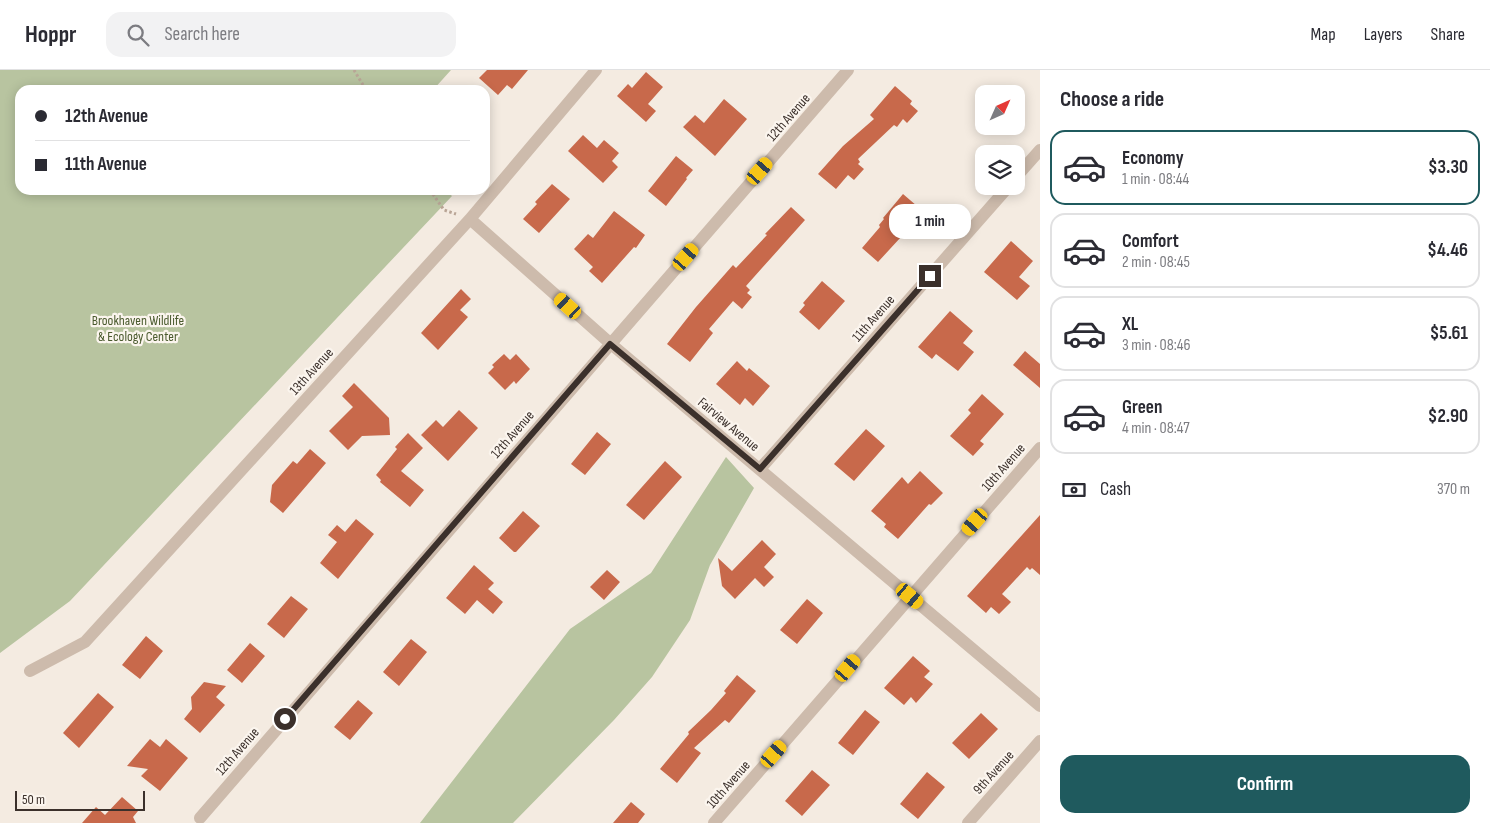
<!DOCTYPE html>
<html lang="en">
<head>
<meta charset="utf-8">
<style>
  body { margin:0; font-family:"Sofia Sans Condensed",sans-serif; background:#f2f2f3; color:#2b2b33; height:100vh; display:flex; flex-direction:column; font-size:19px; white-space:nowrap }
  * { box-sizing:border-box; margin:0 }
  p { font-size:16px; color:#7c7c81 }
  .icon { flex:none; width:28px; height:28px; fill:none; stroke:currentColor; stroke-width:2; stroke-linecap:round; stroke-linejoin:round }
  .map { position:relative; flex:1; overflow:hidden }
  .panel { display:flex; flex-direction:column; background:#fff; width:450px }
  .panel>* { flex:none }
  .banner { position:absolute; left:15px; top:15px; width:475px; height:110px; border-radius:15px; box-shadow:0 2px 12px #0003; display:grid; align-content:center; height:110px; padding:0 20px; background:#fff }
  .needle { width:32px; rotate:45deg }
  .tools { position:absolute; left:975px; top:15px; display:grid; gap:10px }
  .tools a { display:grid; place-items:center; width:50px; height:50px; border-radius:10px; background:#fff; box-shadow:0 2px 12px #0003; font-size:25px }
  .scale { position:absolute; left:15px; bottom:12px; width:130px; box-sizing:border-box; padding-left:5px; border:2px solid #3b302b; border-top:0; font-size:14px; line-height:18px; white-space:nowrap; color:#3b302b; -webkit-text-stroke:4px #fbf5ee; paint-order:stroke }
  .end { position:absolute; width:22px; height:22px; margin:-11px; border:6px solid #3b302b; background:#fff; box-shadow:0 0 0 2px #fff }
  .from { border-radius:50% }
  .bubble { position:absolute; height:35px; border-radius:15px; background:#fff; box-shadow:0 2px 12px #0003; font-size:16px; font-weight:700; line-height:35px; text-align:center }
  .car { position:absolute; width:15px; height:30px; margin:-15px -8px; border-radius:6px; box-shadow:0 0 4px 1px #0007; background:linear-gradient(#f5c518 24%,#345 0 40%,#f5c518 0 76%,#345 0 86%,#f5c518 0) }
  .banner b { display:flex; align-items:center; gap:18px; height:48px; font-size:19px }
  .banner b+b { border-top:1px solid #e1e1e2 }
  .banner i { width:12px; height:12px; background:#2b2b33 }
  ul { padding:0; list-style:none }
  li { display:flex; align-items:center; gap:15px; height:75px; margin:0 10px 8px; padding:0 10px; border:2px solid #e1e1e2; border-radius:15px }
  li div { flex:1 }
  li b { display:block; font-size:19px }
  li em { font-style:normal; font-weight:700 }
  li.on { border-color:#1f5a5e }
  li>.icon { width:45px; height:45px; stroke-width:1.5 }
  h2 { padding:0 20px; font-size:22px; line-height:60px }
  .pay { display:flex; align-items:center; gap:12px; height:55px; padding:0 20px; font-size:19px }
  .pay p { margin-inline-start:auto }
  .cta { display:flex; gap:10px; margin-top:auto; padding:10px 20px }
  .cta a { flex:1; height:58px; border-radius:15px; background:#1f5a5e; color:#fff; font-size:20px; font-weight:700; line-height:58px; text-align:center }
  header { display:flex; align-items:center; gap:30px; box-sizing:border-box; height:70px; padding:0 25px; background:#fff; border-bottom:1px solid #e1e1e2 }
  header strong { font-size:24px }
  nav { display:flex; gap:28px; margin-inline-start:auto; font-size:18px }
  .search { width:350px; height:45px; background:#f2f2f3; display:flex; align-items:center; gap:12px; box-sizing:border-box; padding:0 18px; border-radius:15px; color:#7c7c81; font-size:19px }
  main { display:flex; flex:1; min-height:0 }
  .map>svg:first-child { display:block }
  .green { fill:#b8c4a0 }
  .building { fill:#c8694b }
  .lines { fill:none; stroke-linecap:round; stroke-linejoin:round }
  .path { stroke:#b9a596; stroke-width:3; stroke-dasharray:2.5 2.5; stroke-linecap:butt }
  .street { stroke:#cdbbac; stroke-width:12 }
  .route { stroke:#3b302b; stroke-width:6 }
  .labels { text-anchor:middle; stroke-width:4.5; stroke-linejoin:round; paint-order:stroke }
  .street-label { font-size:14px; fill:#3b302b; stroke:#fbf5ee }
  .park-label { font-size:14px; fill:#4a5a2e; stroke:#fbf5ee }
</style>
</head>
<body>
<header>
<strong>Hoppr</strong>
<div class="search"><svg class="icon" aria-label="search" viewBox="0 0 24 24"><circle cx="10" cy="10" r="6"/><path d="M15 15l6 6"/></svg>Search here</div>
<nav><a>Map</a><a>Layers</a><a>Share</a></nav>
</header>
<main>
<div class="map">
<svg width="1040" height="753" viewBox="0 0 1040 753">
  <rect width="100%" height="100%" fill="#f4ebe1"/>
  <!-- green -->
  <path class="green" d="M0,0h451l-18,20h-413v100h426l6,6 -382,405 -70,52z
    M726,387l28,31 -44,77 -20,55 -38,57 -38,43 -101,103h-93l150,-194 81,-56z"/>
  <!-- building -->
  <path class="building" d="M487,0h41l-16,19 -5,-4 -9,10 -19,-17z
    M646,2l17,15 -15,17 8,7 -10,11 -29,-26 11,-12 4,4z
    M895,16l17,15 -2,3 8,7 -11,12 -4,-4 -6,8 -3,-2 -36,34 2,3 -2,2 6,5 -10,11 -6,-5 -12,14 -18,-15 25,-28 31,-27 -4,-4z
    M724,29l23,20 -32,37 -32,-29 12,-12 9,8z
    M583,65l14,13 7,-8 15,13 -7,8 6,6 -15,16 -35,-32z
    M676,86l17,14 -7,8 1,1 -21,27 -18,-15z
    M552,114l18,15 -31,34 -16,-14 14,-15 -2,-2z
    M903,124l21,18 -46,50 -16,-14 18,-21 -1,-2 5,-6 -1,-1z
    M791,137l14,13 -59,66 4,4 -3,3 5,4 -10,12 -9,-8 -24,28 4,4 -23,29 -23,-18 29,-37 37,-42 3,3 31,-33 -2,-1z
    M614,141l31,24 -9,13 -2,-1 -32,36 -13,-12 4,-4 -19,-18 14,-15 5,4z
    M1011,171l22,20 -14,16 11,9 -13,14 -33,-28z
    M822,211l23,20 -26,29 -20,-18 6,-7 -2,-2z
    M461,219l10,10 -11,11 8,7 -30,33 -17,-17z
    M950,241l23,20 -10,12 11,9 -16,19 -22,-17 -4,5 -14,-12z
    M1025,281l15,13v24l-27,-23z
    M504,284l6,6 6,-6 14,15 -14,15 -2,-3 -9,9 -17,-17 6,-6 -2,-2z
    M737,291l10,10 2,-3 21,18 -17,20 -8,-8 -5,7 -24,-21z
    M354,313l35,35 1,17 -28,1 -14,14 -19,-19 24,-24 -11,-11z
    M982,324l22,20 -24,27 4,3 -11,12 -23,-20 21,-23 -3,-3z
    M459,340l19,18 -30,33 -27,-26 15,-15 7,7z
    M866,359l19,17 -31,35 -20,-17z
    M597,362l14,12 -26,31 -14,-11z
    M408,363l15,15 -22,23 23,19 -14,17 -30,-25 1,-2 -5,-5 21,-26 -2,-2z
    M310,379l16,14 -43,50 -13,-11 2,-17 21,-24 4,3z
    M665,391l17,16 -38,43 -18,-15z
    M920,401l23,22 -12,12 -2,-1 -31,35 -14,-12 2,-3 -15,-13 31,-34 6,7z
    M523,441l17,15 -24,26h-2l-15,-14z
    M1040,445v60l-8,-7 -2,2 -3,-3 -25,27 9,8 -12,12 -8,-7 -5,6 -19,-17z
    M356,449l18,15 -36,45 -18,-16 17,-21 -9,-7 9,-10 8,7z
    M762,470l14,14 -12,13 10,10 -10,10 -9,-9 -20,21 -13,-13 -4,-28 14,13z
    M474,495l20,18 -6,6 15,13 -10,12 -16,-14 -12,14 -19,-16z
    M607,500l13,12 -16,18 -14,-13z
    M291,526l17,13 -24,29 -17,-14z
    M807,529l16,14 -26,31 -17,-14z
    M146,566l17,15 -23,28 -18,-14z
    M411,569l16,13 -28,34 -16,-14z
    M250,573l15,13 -23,27 -15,-13z
    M913,586l17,15 -6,6 9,7 -17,19 -5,-6 -7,8 -20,-17z
    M737,605l19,16 -27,32 -4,-3 -31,28 7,5 -24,30 -17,-14 29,-35 -1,-2 23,-22 15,-17 -2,-2z
    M204,612l22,4 -10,11 9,8 -25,28 -16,-14 8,-10 -1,-12z
    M98,623l16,14 -35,41 -16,-15z
    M358,630l15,13 -23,27 -16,-13z
    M865,640l15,12 -27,33 -15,-12z
    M981,643l17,16 -29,30 -17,-16z
    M150,669l10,8 6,-8 22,19 -28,33 -19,-15 7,-7 -21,-3z
    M812,700l18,15 -28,31 -17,-15z
    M927,702l18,15 -27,32 -18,-15z
    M122,727l16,14 -5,6 3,6h-54l14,-16 9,8z
    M631,732l14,12 -7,9h-25z"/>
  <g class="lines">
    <!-- path -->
    <path class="path" d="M354,0l12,20
      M430,120l14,20 12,4"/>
    <!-- street -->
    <path class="street" d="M1016,107l24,-27
      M470,149l141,125 429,362
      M760,399l249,-283
      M30,601l55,-29 385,-423 126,-149
      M200,748l648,-748
      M714,753l326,-375
      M968,753l72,-82"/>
  </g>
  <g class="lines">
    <!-- route -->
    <path class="route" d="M285,649l325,-375 150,125 170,-193"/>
  </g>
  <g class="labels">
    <!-- street labels -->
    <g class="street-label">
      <text transform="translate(788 47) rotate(-49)" y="5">12th Avenue</text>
      <text transform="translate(873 248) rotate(-49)" y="5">11th Avenue</text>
      <text transform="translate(311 301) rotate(-48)" y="5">13th Avenue</text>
      <text transform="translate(729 354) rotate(40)" y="5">Fairview Avenue</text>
      <text transform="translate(512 364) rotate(-49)" y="5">12th Avenue</text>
      <text transform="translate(1003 397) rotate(-49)" y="5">10th Avenue</text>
      <text transform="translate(237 681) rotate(-49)" y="5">12th Avenue</text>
      <text transform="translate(993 702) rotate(-48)" y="5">9th Avenue</text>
      <text transform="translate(728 714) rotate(-49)" y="5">10th Avenue</text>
    </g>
    <!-- park labels -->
    <g class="park-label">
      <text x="138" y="255">Brookhaven Wildlife<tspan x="138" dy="16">&amp; Ecology Center</tspan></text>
    </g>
  </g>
</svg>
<div class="tools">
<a><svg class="needle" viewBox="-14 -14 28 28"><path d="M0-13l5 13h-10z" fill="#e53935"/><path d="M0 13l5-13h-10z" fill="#7c7c81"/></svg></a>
<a><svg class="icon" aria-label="layers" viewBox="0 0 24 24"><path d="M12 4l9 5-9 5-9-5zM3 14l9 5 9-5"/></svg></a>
</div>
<div class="scale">50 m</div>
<i class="end from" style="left:285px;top:649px"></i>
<i class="end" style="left:930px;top:206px"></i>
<div class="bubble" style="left:889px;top:134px;width:82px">1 min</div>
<i class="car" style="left:760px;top:101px;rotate:41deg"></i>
<i class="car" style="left:686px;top:187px;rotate:41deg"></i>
<i class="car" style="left:568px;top:236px;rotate:312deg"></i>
<i class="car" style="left:975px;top:452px;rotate:221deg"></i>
<i class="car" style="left:910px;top:526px;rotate:130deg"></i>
<i class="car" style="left:848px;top:598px;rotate:40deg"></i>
<i class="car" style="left:774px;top:684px;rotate:41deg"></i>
<div class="banner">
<b><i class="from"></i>12th Avenue</b>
<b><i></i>11th Avenue</b>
</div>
</div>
<section class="panel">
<h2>Choose a ride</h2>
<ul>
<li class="on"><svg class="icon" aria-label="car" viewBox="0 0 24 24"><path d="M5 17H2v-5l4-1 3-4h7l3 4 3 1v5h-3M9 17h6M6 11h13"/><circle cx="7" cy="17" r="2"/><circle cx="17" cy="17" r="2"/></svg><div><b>Economy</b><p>1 min · 08:44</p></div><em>$3.30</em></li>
<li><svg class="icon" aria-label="car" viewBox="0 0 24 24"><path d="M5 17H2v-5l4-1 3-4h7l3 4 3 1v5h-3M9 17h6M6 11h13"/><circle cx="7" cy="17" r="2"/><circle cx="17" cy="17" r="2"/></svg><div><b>Comfort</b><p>2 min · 08:45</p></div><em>$4.46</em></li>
<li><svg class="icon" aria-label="car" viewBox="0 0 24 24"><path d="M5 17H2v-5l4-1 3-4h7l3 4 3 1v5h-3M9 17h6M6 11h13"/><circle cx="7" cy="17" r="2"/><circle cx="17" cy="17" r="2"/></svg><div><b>XL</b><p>3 min · 08:46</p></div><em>$5.61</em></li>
<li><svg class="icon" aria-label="car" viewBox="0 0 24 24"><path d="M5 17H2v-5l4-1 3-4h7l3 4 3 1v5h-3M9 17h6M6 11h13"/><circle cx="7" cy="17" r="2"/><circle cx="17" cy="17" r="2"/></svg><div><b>Green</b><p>4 min · 08:47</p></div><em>$2.90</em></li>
</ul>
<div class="pay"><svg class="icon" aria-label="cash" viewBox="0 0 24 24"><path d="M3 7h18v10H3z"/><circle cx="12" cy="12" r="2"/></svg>Cash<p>370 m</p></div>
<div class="cta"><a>Confirm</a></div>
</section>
</main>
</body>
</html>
